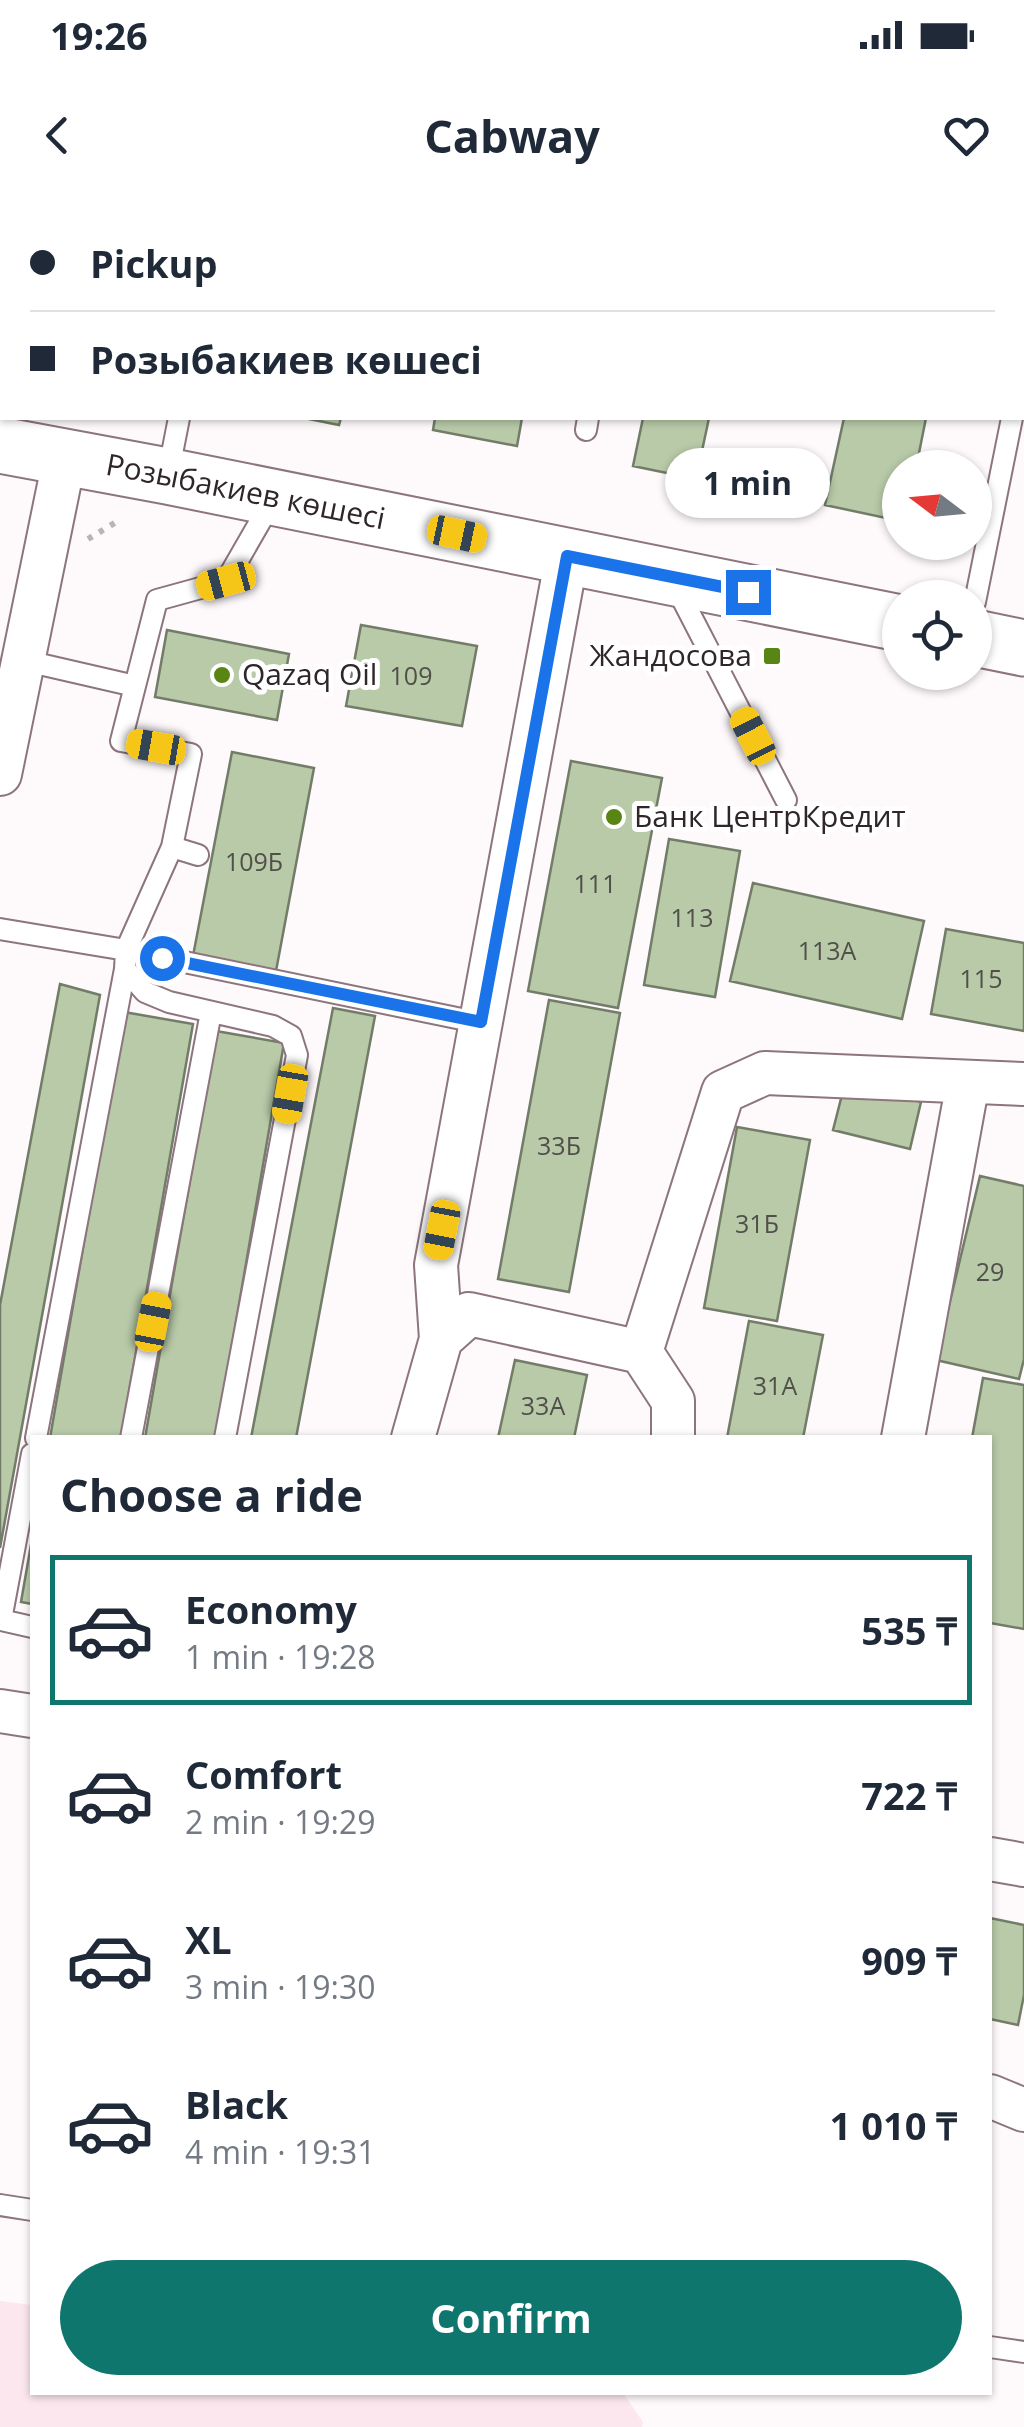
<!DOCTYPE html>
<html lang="en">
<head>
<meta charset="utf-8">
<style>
  body { margin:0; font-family:"Open Sans",sans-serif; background:#f6f6f7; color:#1f2937; height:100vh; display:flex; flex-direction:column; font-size:38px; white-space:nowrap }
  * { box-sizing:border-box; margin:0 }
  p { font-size:32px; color:#747a83 }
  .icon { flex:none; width:55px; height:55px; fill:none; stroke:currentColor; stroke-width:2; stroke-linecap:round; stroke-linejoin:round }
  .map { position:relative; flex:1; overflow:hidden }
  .side { position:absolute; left:30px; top:1235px; width:962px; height:960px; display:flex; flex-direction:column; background:#fff; border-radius:0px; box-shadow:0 2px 8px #0004 }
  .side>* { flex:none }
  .banner { position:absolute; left:0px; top:0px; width:1025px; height:220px; box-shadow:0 2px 8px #0004; display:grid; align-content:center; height:220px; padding:0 30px; background:#fff }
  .needle { width:65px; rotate:286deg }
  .tools { position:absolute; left:882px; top:250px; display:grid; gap:20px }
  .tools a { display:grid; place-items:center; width:110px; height:110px; border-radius:50%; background:#fff; box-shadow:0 2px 8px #0004; font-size:50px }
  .end { position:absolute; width:45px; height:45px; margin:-22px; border:12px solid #1a73e8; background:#fff; box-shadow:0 0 0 5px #fff }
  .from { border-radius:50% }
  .bubble { position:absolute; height:70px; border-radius:35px; background:#fff; box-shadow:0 2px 8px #0004; font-size:32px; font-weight:700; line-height:70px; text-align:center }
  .car { position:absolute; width:30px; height:60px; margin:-30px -15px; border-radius:12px; box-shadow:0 0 8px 2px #0007; background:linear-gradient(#f5c518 24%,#345 0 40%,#f5c518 0 76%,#345 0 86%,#f5c518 0) }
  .banner b { display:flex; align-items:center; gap:35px; height:95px; font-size:38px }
  .banner b+b { border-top:2px solid #e0e1e3 }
  .banner i { width:25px; height:25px; background:#1f2937 }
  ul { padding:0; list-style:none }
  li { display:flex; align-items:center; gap:30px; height:150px; margin:0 20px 15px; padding:0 10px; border:5px solid transparent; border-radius:0px }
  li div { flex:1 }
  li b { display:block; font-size:38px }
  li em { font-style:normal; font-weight:700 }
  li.on { border-color:#0f766e }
  li>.icon { width:90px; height:90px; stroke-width:1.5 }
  h2 { padding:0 30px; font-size:45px; line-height:120px }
  .cta { display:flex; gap:20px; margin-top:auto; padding:20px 30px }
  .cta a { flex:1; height:115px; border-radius:60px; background:#0f766e; color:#fff; font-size:40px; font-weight:700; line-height:115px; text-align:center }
  .status { display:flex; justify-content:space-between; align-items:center; height:70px; padding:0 50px; background:#fff; direction:ltr }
  .status svg { height:28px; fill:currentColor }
  header { display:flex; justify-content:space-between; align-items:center; height:130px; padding:0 30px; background:#fff; font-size:45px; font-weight:700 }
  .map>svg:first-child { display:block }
  .built { fill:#fce7ef }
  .building { fill:#b8caa8; stroke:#727c69; stroke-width:2.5 }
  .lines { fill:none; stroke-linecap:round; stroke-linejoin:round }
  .service-casing { stroke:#8c757e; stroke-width:24 }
  .minor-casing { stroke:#8c757e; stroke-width:46 }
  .secondary-casing { stroke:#8c757e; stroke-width:59 }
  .path { stroke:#bbb4b7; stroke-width:6; stroke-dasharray:5 8; stroke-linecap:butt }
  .service { stroke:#fff; stroke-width:20 }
  .minor { stroke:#fff; stroke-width:42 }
  .secondary { stroke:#fff; stroke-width:55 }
  .route { stroke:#1a73e8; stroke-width:12 }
  .poi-dot { fill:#588514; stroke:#fff; stroke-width:4 }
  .labels { text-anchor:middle; stroke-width:10; stroke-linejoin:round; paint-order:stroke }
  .number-label { font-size:25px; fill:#514f4a }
  .street-label { font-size:30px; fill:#2f262a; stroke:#fff }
  .poi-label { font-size:30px; fill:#2f262a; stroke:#fff; text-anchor:start }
</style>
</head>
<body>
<div class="status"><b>19:26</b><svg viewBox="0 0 49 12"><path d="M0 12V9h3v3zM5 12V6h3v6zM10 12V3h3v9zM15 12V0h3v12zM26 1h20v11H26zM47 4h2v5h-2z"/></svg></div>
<header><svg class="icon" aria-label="back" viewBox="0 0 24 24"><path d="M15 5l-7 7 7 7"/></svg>Cabway<svg class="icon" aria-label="heart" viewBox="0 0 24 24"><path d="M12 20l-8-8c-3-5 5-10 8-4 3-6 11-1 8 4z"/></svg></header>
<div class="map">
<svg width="1024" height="2227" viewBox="0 0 1024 2227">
  <rect width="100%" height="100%" fill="#fef9fb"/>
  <!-- built -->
  <path class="built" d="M0,2101l32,4v87l591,1 20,29 -1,5h-642z"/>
  <!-- building -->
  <path class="building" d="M268,0h115v2h-115z
    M490,0h87v2h-87z
    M687,0h67l-1,2h-66z
    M891,0h76l6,1 -83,1z
    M304,218h37l-2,7z
    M435,218h87l-5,28 -84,-16z
    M643,218h66l-13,61 -63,-13z
    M844,218h82l-10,50h-16v53l-75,-16z
    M361,425l116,21 -15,80 -116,-20z
    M167,430l122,24 -12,66 -122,-23z
    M232,552l82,16 -38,203 -83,-15z
    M571,561l91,17 -44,230 -90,-17z
    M669,639l71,12 -25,146 -71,-12z
    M753,683l171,38 -22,98 -172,-38z
    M946,729l78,14v88l-93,-17z
    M60,784l40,11 -100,553v-243z
    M549,800l71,13 -51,279 -71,-13z
    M333,808l42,8 -79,422h-45z
    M124,812l69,12 -72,414h-71z
    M216,831l68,12 -68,395h-71z
    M845,883l76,19 -11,47 -77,-19z
    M737,927l73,13 -33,181 -73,-13z
    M980,976l44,10v173l-5,20 -83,-19z
    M749,1121l74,14 -20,103h-76z
    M515,1160l72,15 -13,63h-76z
    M983,1178l41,7v244l-34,-6v-185h-18z
    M32,1339v65l-11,-2z
    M990,1718l34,7v70l-6,30 -28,-6z"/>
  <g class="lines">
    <!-- service casing -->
    <g class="service-casing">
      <path id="service" d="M131,0l16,2
        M44,2v-2
        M223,2v-2
        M436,2v-2
        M626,2l1,-2
        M1022,164l2,-8
        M586,230l2,-12
        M168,274l11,-56
        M676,387l110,213
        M975,402l37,-184
        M22,460l113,26 22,-86 69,-19 46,-80
        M135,486l-14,55 70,13 -19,93 26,8
        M172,647l-46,103 355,73
        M0,729l126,21 -1,19 -89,469
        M125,769l20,23 24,10 104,24 18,10 6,19 -72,383
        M131,1238l80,-426
        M32,1254l-31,166 31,7
        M0,2005l32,5
        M990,2147l34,5"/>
    </g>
    <!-- minor casing -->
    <g class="minor-casing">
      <path id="minor" d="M0,574l65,-318
        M441,1139l-5,-74 131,-709
        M641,1152l32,49v37
        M413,1238l28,-99 28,-25 172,38 82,-260 42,-19 259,11
        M903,1238l65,-356
        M0,1511l32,5
        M990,1659l34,6
        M990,1896l34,14"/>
    </g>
    <!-- secondary casing -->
    <g class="secondary-casing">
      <g id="secondary">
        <path id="s1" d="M0,245l167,31 733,147"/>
        <path d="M975,438l49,10"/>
      </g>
    </g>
    <!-- path -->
    <path class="path" d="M0,191l2,1
      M88,339l30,-18"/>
    <!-- service -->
    <use href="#service" class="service"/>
    <!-- minor -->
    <use href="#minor" class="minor"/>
    <!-- secondary -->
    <use href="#secondary" class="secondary"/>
  </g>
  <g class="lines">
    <!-- route -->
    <path class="route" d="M162,758l319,64 86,-466 181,36"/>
  </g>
  <!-- markers -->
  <g class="poi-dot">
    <rect x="762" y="446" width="20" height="20" rx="5"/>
    <circle cx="222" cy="475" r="10"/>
    <circle cx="614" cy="617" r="10"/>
  </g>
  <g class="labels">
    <!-- number labels -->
    <g class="number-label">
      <text x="411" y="485">109</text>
      <text x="254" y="671">109Б</text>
      <text x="595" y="693">111</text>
      <text x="692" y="727">113</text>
      <text x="827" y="760">113А</text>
      <text x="981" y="788">115</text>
      <text x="559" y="955">33Б</text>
      <text x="757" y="1033">31Б</text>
      <text x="990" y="1081">29</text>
      <text x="775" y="1195">31А</text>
      <text x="543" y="1215">33А</text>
    </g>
    <!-- street labels -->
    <g class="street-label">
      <text dy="10" stroke="none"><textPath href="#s1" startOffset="250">Розыбакиев көшесі</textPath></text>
    </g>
    <!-- poi labels -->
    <g class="poi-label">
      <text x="752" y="466" text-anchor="end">Жандосова</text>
      <text x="242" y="485">Qazaq Oil</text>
      <text x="634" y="627">Банк ЦентрКредит</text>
    </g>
  </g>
</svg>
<div class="tools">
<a><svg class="needle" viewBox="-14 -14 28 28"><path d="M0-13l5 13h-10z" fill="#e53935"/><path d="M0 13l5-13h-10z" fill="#747a83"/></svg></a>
<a><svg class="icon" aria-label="locate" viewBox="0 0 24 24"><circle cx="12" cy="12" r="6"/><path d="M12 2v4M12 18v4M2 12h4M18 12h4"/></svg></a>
</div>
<i class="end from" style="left:162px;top:758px"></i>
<i class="end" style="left:748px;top:392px"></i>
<div class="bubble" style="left:665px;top:248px;width:165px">1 min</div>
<i class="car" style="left:457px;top:334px;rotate:102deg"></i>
<i class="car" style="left:226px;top:381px;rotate:255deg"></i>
<i class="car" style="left:753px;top:536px;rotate:333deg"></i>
<i class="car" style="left:156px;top:547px;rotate:280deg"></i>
<i class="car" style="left:290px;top:894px;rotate:190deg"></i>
<i class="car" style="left:442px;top:1030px;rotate:191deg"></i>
<i class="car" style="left:153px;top:1122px;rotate:11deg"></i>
<div class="banner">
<b><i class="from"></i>Pickup</b>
<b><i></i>Розыбакиев көшесі</b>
</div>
<section class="side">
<h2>Choose a ride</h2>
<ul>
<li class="on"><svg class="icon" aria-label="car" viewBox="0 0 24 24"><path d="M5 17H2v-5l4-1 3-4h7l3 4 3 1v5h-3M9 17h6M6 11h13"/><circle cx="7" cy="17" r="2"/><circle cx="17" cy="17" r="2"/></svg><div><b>Economy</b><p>1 min · 19:28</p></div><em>535 ₸</em></li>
<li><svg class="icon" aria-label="car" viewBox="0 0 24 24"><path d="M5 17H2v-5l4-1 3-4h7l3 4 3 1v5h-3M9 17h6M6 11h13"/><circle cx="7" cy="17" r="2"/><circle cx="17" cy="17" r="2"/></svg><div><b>Comfort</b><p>2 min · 19:29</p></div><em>722 ₸</em></li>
<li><svg class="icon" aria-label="car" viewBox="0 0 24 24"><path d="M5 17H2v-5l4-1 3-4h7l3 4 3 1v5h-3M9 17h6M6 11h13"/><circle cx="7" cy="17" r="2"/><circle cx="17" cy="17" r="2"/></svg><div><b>XL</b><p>3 min · 19:30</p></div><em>909 ₸</em></li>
<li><svg class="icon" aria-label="car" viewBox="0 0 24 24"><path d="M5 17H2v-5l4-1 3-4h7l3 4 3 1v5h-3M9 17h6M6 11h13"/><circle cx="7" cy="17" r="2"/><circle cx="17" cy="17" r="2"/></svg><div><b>Black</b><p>4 min · 19:31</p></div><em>1 010 ₸</em></li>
</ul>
<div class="cta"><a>Confirm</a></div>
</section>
</div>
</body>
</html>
